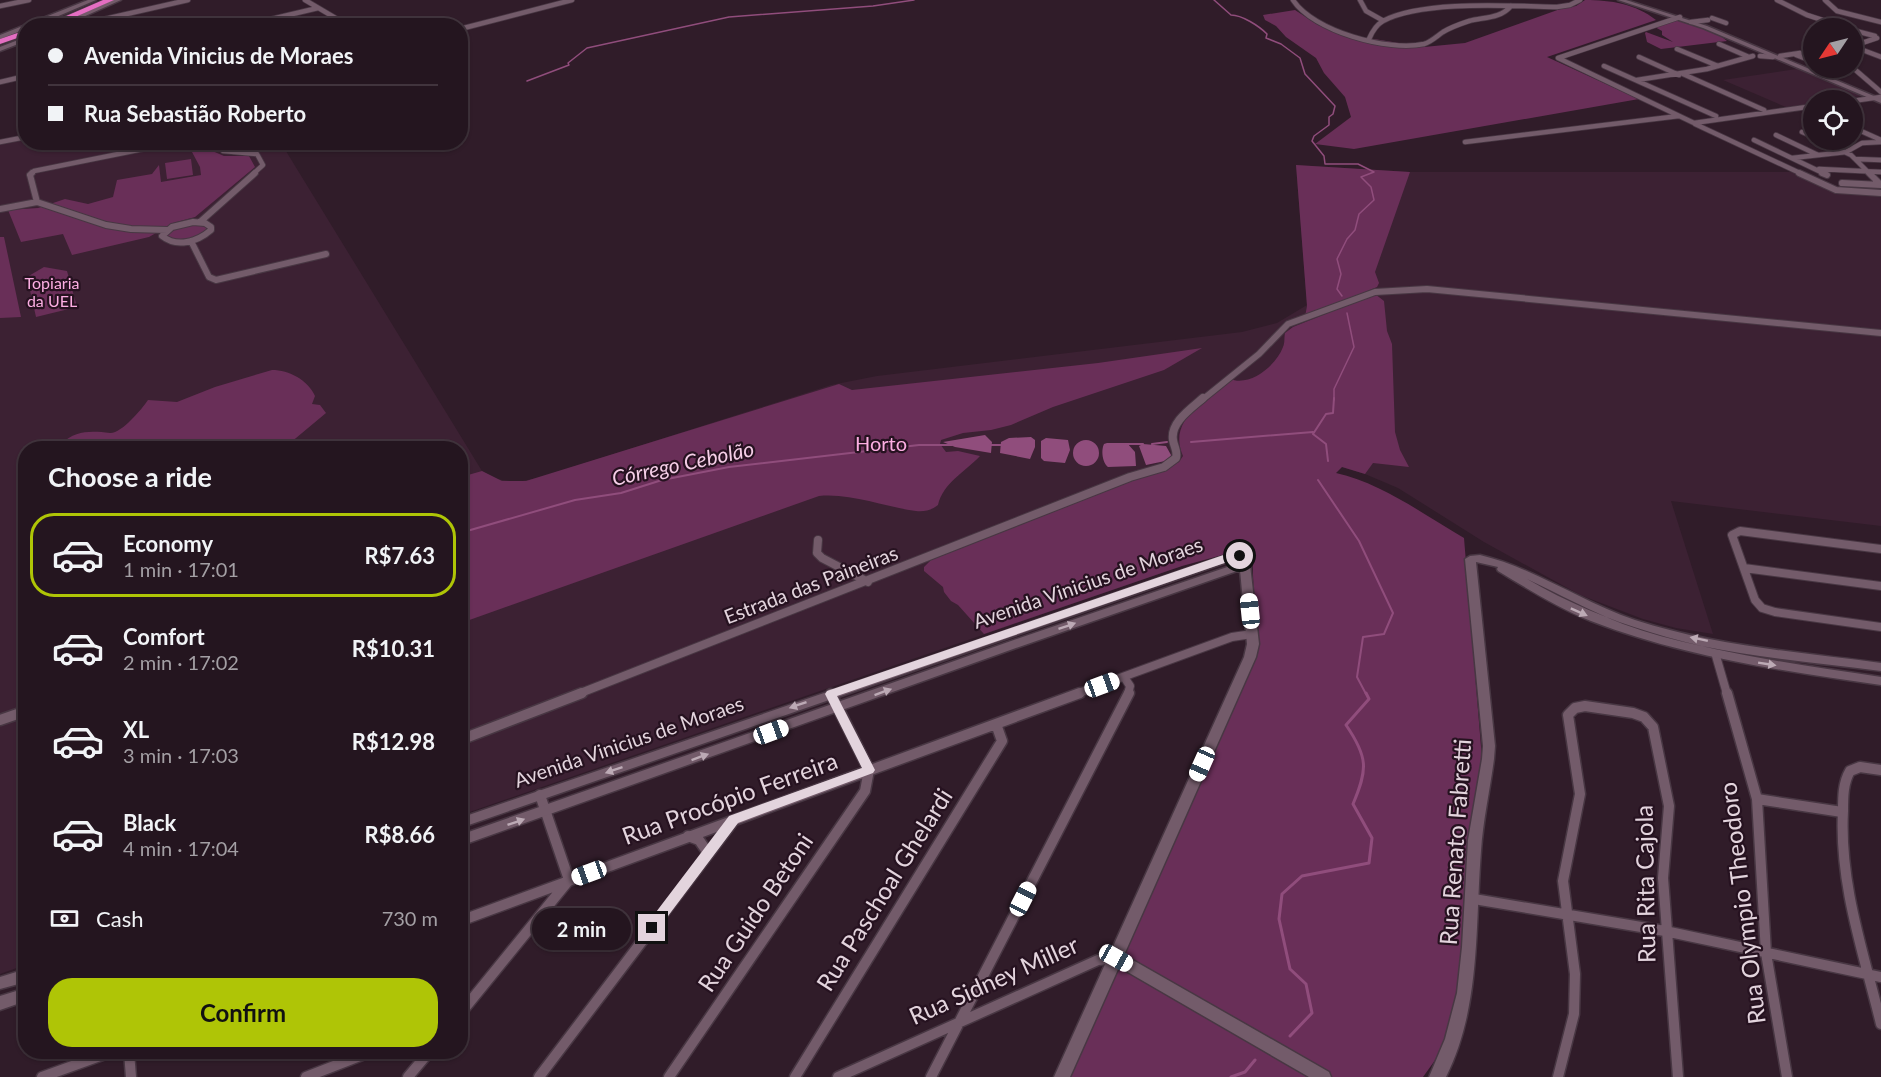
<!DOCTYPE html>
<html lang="en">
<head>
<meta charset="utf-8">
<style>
  body { margin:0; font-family:Lato,sans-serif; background:#2c1e28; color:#f1f3f6; height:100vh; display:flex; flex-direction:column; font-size:22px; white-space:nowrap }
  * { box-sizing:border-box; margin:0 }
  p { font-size:20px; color:#a39fa4 }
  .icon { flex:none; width:33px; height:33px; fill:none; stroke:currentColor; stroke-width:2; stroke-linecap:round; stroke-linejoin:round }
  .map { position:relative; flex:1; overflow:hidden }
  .side { position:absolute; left:18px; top:441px; width:450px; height:618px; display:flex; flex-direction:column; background:#24151f; border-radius:24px; box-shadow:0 2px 4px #0004,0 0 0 2px #41343d }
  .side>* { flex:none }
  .top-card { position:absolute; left:18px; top:18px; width:450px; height:132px; border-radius:24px; box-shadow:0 2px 4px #0004,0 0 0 2px #41343d; display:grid; align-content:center; height:132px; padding:0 30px; background:#24151f }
  .needle { width:39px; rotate:235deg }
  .tools { position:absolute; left:1803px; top:18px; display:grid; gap:12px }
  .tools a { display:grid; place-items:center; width:60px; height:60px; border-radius:50%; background:#24151f; box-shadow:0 2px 4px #0004,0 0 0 2px #41343d; font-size:30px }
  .end { position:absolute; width:27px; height:27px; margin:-14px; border:8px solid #e3d4dd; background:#111; box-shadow:0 0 0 3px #111 }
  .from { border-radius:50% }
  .bubble { position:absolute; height:42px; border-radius:21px; background:#24151f; box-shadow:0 2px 4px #0004,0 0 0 2px #41343d; font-size:20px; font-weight:700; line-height:42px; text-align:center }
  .car { position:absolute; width:18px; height:36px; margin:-18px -9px; border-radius:8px; box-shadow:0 0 4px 2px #0007; background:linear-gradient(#fff 24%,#345 0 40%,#fff 0 76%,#345 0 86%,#fff 0) }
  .top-card b { display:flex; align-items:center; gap:21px; height:57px; font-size:22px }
  .top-card b+b { border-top:2px solid #41343d }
  .top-card i { width:15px; height:15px; background:#f1f3f6 }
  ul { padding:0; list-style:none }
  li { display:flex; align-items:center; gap:18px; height:84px; margin:0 12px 9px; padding:0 18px; border:3px solid transparent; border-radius:24px }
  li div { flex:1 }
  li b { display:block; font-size:22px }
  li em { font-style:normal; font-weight:700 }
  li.on { border-color:#afc506 }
  li>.icon { width:54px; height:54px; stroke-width:1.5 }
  h2 { padding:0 30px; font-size:27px; line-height:72px }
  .pay { display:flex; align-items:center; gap:15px; height:66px; padding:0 30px; font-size:22px }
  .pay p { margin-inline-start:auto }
  .cta { display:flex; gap:12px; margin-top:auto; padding:12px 30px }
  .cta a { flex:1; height:69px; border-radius:24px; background:#afc506; color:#111; font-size:24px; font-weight:700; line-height:69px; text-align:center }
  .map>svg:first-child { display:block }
  .built { fill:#3c2133 }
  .green { fill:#692f58 }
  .water { fill:#904d7c }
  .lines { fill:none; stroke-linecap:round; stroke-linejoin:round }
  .stream-far2 { stroke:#904d7c; stroke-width:1.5 }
  .stream-far1 { stroke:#904d7c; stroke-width:2 }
  .stream { stroke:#904d7c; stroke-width:3 }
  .minor-far3-casing { stroke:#483743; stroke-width:6 }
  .minor-far2-casing { stroke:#483743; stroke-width:8 }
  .minor-far1-casing { stroke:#483743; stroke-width:10 }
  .minor-casing { stroke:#483743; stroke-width:13 }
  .tertiary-casing { stroke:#483743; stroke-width:3 }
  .motorway-casing { stroke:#483743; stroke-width:2 }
  .minor-far3 { stroke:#735b6a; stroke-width:4.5 }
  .minor-far2 { stroke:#735b6a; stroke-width:6 }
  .minor-far1 { stroke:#735b6a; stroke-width:8 }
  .minor { stroke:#735b6a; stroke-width:10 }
  .tertiary { fill:#735b6a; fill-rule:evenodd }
  .motorway { fill:#e46ec2; fill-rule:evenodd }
  .oneway { fill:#bcaab5 }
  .route { fill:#e3d4dd }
  .labels { text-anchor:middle; stroke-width:4.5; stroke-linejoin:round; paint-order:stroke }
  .far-park-label { font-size:16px; fill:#fcaee2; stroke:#261220 }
  .park-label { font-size:20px; fill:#fcaee2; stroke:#261220 }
  .street-label { font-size:20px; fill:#e3d4dd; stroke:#261220 }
  .water-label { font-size:21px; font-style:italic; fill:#f5cee7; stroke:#261220 }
  .near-street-label { font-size:24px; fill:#e3d4dd; stroke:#261220 }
</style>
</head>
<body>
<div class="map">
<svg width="1881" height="1077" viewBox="0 0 1881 1077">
  <rect width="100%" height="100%" fill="#301c29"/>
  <!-- built -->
  <path class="built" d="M1797,69l64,27 -22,4h-25l-1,4 -25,4 -65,-28z
    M25,135l1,7 255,1 201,328 14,8 21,3 21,-4 293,-93 46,-9 365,-44 35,-9 30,-18 -11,-140 114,7h386l41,20 44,2v332l-210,-25 42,133 -37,-6 -33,-9 -63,-24 -96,-53 -86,-54 -33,-14 -23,-7 -160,99 -721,249 -1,-367h-434l-1,517 -25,9v-834z"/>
  <!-- green -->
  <path class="green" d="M1585,0c26,0 51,4 71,20l-109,37 92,42 -285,50 -39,-5 36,-27 -6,-20 -21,-24 -8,-15 -30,-21 -10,-11 -11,-6 -2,-5 32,-5 23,15 31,10 75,12 41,-4 98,-35 13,-2z
    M1674,19c18,3 40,10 53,22l-66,8 -14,-7 -2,-9 1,-1 27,10 -11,-7v-4l-7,-4z
    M203,147l21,9h25l6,11 -60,50 -22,6 -24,14 -77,18 -9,-21 -42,8 -13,-32 30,-2 27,-9 23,5 25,-7 4,-17 35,-6 7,-9 2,17 40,-7 -1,-8 -8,-15z
    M191,159l2,16 -26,4 -2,-16z
    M1296,165l114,7 -35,100 4,11 -2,4 -72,30 2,-11z
    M195,224l11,2v5c-13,7 -25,13 -39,6l5,-8z
    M0,237h4l17,80 -21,1z
    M44,267l23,4 10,36 -41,10 -9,-40z
    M1375,294l9,7 3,30 5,13 3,88 5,18 9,17 -36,-4 -8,11 -23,-7 -6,6c46,10 88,42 128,65l18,221 -17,135 -7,112 -20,50 -15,21h-91l-208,-123 129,-293 2,-32 -3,-82 -70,19 -198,68 -26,-29 -7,-4 -7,-9 -1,-5 -19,-16v-4l7,-7 248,-98 4,-6c-16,-36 23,-56 47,-77 20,8 46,-13 53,-32 2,-4 1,-9 2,-14l8,-6z
    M1202,348l-38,22 -111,37 -42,18 -20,5 -28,3 -22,7 -1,4 6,8 12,-1 22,5c-15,16 -37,27 -42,49 -6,5 -14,7 -22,6 -32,-4 -64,-18 -97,-15l-358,127v-146l21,-6 20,10h24l313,-97 13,6 246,-27z
    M272,370c17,0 36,10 43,26l-3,8 8,1 6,8 -42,35h-222l-1,-4c15,-14 30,-13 49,-11 11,1 32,-24 38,-33l29,2 38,-15z
    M1117,964l164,96 26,17h-239z"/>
  <!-- water -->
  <path class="water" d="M985,435l7,7 -1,11 -36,-6 -12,-5z
    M1031,437l4,3v7l-5,12 -30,-6 1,-11 8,-4z
    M1046,438l22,2 2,10 -5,13 -21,-2 -3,-3v-17z
    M1073 453a13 13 0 1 1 26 0a13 13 0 1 1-26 0Z
    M1107,443h20l8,9 1,14 -28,1c-6,-5 -7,-17 -4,-23z
    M1143,444l23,2 5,9 -1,5 -24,5 -7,-19z"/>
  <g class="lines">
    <!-- stream-far2 -->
    <path class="stream-far2" d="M1214,0l17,15c11,0 28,11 36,19l-1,4 15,6 19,14 5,16 30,32 -2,8 -4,3v8l-15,11 -2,5 12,15 1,8h33l16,8 -13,5 10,10 3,13 -15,14 -4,16 -8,9 -10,20 4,15 -4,15 5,7
      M527,81l42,-16 -1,-2 19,-15 142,-31 144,-11 41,-6
      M1334,400v-11l20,-42 -7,-34"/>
    <!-- stream-far1 -->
    <path class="stream-far1" d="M1191,442l122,-10
      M1125,444h18
      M1152,444l15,-2
      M990,445h13
      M1328,461l-2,-17 -13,-10 13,-20 7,-1 1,-15
      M1318,480l41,61 34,72 -9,21 -21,3 -6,40 9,17
      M460,533l115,-33 46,-7 41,-13 67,-13 190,-22h33"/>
    <!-- stream -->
    <path class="stream" d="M1290,1036l22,-23 -6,-29 -16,-15 -11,-50 3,-25 20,-18 67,-13 3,-25 -19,-34c15,-35 15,-47 -7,-79l23,-26 -3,-6
      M1231,1077l14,-5 10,-12"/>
    <!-- minor-far3 casing -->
    <g class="minor-far3-casing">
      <path id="minor-far3" d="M305,0l44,26
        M1293,0c20,31 95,52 131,44 7,-2 13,-8 19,-12 8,-5 17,-8 26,-11 15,-4 31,-2 42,-15
        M1360,0l6,11 16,9
        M1777,0l30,15 40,13
        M1825,0l12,11 44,11
        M0,6l29,-6
        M1680,17l-122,41 136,65 120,-17
        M1712,18l14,5
        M1691,22l17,-2
        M74,26l114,-26
        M242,26l76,-18
        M460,29l112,-29
        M1852,30l23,6
        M1369,39c3,-7 7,-14 14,-18 39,-21 128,-15 174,-14l13,-2 10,-5
        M1719,44l30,13
        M1852,46l29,11
        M1853,46l24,-8
        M1677,49l41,17
        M1814,53l-18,2 18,7
        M1760,56l13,1
        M1780,56l20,-3
        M1639,57l40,18
        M1604,66l112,50
        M1852,67l29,25
        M1683,74l81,36
        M1637,80l70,-11 46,-13
        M0,82l26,-6
        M1852,101l29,-4
        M1695,124l107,50
        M1852,127l29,13
        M1802,132l12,5
        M1776,135l42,20
        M1754,140l71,34
        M1819,140l32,15 19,19
        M0,142l26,-5
        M215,142l8,9 34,3 6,11 -10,9
        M1465,142l214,-26
        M1792,158l54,-6 16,-9 19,-1
        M1855,159l26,1
        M1819,169l62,3
        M31,174l3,-3 144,-29"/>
    </g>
    <!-- minor-far2 casing -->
    <g class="minor-far2-casing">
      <path id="minor-far2" d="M1799,173l37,17 45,3
        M1822,173l5,2
        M1869,173l12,12
        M30,175l2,-2
        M30,175l7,27
        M1842,183l39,2
        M37,202l69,23 25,4 36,1
        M0,209l37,-7
        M193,222l12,1 6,4v3c-14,12 -34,18 -49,6l10,-9z
        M200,222l55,-49
        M191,241l18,36 7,3 110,-26
        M1202,400l57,-46 29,-30 87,-32 52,-3 454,44"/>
    </g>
    <!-- minor-far1 casing -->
    <g class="minor-far1-casing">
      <path id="minor-far1" d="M818,540l-1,13 5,5 46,24
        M1881,549l-141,-18 -8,4 23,65 7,8 13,4 106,15
        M1744,568l137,18
        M1716,656l11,38
        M1124,677l6,9 -2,8
        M578,694l552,-217 34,-10 12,-9c2,-7 -2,-11 -3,-18 -3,-18 19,-32 30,-42
        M1076,694l156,-57 20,-3"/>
    </g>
    <!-- minor casing -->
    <g class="minor-casing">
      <path id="minor" d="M1727,693l30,106 9,154 21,124
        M0,720l26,-9
        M460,740l122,-47
        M1881,770l-21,-3 -10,4c-7,12 -7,26 -7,40 -4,73 21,143 38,213
        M1757,799l85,13
        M688,836l11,4 9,13
        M1474,899l191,32 216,46
        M460,921l620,-228
        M460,1014l109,-134 -29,-85
        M129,1052l2,25
        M42,1077l69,-25
        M306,1077l64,-25
        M408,1077l21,-25
        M539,1077l195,-257
        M669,1077l196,-286 4,-21 -38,-76
        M795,1077l207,-336 -6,-17
        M838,1077l260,-117 18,-2
        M931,1077l198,-384
        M1558,1077l16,-63 1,-40 -12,-93 17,-87 -12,-79 7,-7 10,-2 48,7 11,4 9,10 16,79 -6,72 15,199"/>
    </g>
    <!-- tertiary casing -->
    <g class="tertiary-casing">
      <path id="tertiary" d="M88,0h8l-61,26h-9v3l-26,10v-4z
        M113,0h8l-58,26h-8z
        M1618,0h8l81,26 174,73v4l-178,-75z
        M26,37v4l-26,10v-4z
        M1238,551l4,1 8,13 9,79 -3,13 -132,298 205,117 2,5h-22l-190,-110 -49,110h-16l190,-420 3,-13 -7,-74 -221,77 -559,199v-11l551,-194 228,-78 -3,-4 -776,269v-10z
        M1480,555c55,13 101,47 155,65 80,26 163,32 246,43v8c-86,-11 -176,-17 -258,-47 -33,-13 -64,-30 -96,-45 111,65 229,79 354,98v8c-98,-14 -197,-28 -290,-64 -33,-13 -63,-32 -93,-50l-1,-2 1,-2 -22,-5 19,184 -1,13c-4,31 -11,61 -13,92 -6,76 0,156 -35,226h-17l16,-38 12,-46 5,-46 6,-107 14,-81 1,-13 -18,-187 5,-3z
        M26,969v13l-26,7v-12z
        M26,988v13l-26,9v-14z"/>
    </g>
    <!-- motorway casing -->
    <g class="motorway-casing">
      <path id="motorway" d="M103,0h11l-59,26h-12z
        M26,30v5l-26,9v-5z"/>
    </g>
    <!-- minor-far3 -->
    <use href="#minor-far3" class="minor-far3"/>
    <!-- minor-far2 -->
    <use href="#minor-far2" class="minor-far2"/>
    <!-- minor-far1 -->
    <use href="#minor-far1" class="minor-far1"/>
    <!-- minor -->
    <use href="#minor" class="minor"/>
    <!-- tertiary -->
    <use href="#tertiary" class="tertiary"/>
    <!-- motorway -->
    <use href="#motorway" class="motorway"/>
  </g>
  <!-- one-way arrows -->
  <defs><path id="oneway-solid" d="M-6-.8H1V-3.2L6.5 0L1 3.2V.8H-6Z" transform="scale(1.5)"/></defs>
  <g class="oneway">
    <use href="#oneway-solid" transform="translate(1579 612) rotate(24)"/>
    <use href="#oneway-solid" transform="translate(1067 626) rotate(-19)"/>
    <use href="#oneway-solid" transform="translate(1699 639) rotate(-168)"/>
    <use href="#oneway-solid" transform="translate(1767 664) rotate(9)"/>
    <use href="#oneway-solid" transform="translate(883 692) rotate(-20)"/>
    <use href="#oneway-solid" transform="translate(798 705) rotate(161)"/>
    <use href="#oneway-solid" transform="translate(700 757) rotate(-20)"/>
    <use href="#oneway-solid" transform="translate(614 770) rotate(161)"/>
    <use href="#oneway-solid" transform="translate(516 822) rotate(-19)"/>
  </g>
  <!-- route -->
  <path class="route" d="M1235,551l10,5 -408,140 38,74 -2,3 -135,50 -82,109h-9l-2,-4 2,-4 82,-108 133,-48 -37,-74 2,-3z"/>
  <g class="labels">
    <!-- far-park labels -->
    <g class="far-park-label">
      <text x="52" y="289">Topiaria<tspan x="52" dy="18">da UEL</tspan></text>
    </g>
    <!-- park labels -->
    <g class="park-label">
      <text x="881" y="451">Horto</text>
    </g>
    <!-- street labels -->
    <g class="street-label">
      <text transform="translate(1088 583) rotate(-19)" y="7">Avenida Vinicius de Moraes</text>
      <text transform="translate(811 585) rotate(-21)" y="7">Estrada das Paineiras</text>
      <text transform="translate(629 742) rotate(-19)" y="7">Avenida Vinicius de Moraes</text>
    </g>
    <!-- water labels -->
    <g class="water-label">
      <text transform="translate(683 464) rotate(-12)" y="7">Córrego Cebolão</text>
    </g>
    <!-- near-street labels -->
    <g class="near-street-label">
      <text transform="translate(730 799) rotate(-20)" y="8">Rua Procópio Ferreira</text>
      <text transform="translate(1456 842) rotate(-86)" y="8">Rua Renato Fabretti</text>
      <text transform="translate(1646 884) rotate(-91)" y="8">Rua Rita Cajola</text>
      <text transform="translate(885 890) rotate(-58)" y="8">Rua Paschoal Ghelardi</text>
      <text transform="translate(1743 903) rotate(-97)" y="8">Rua Olympio Theodoro</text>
      <text transform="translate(756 913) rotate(-56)" y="8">Rua Guido Betoni</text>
      <text transform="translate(994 981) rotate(-24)" y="8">Rua Sidney Miller</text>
    </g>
  </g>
</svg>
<div class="tools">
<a><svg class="needle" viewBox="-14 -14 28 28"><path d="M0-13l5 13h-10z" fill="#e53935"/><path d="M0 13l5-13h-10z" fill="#a39fa4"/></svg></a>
<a><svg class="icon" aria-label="locate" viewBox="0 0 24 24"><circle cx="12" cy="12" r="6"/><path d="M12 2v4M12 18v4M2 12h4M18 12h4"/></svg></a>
</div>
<i class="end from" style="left:1240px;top:556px"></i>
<i class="end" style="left:652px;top:928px"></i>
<div class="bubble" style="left:532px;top:908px;width:99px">2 min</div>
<i class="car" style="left:1250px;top:611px;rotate:354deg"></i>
<i class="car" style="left:1102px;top:685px;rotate:70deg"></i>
<i class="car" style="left:771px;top:732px;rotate:70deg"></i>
<i class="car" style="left:1202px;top:764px;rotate:204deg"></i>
<i class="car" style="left:589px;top:873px;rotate:250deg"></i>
<i class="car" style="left:1023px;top:899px;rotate:27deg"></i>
<i class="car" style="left:1116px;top:958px;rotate:119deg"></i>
<div class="top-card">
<b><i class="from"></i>Avenida Vinicius de Moraes</b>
<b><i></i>Rua Sebastião Roberto</b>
</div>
<section class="side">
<h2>Choose a ride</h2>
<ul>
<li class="on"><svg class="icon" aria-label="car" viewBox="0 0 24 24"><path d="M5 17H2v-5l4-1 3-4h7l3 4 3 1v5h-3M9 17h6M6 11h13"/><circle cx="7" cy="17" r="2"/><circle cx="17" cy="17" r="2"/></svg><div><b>Economy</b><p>1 min · 17:01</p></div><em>R$7.63</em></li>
<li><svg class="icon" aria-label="car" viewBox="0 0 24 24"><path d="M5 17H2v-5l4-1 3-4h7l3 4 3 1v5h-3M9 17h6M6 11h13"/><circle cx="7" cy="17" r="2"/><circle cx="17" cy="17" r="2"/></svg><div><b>Comfort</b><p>2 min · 17:02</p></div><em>R$10.31</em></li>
<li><svg class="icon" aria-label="car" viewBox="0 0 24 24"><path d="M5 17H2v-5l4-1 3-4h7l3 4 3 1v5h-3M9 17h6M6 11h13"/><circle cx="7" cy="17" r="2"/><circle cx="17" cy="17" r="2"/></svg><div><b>XL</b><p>3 min · 17:03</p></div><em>R$12.98</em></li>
<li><svg class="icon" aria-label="car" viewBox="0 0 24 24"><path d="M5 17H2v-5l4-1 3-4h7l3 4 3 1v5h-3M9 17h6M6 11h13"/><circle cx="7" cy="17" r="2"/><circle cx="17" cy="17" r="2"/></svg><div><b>Black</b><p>4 min · 17:04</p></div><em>R$8.66</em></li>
</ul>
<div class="pay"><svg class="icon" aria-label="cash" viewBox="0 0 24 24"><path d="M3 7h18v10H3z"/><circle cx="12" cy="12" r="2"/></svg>Cash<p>730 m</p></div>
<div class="cta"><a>Confirm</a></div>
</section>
</div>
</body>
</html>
